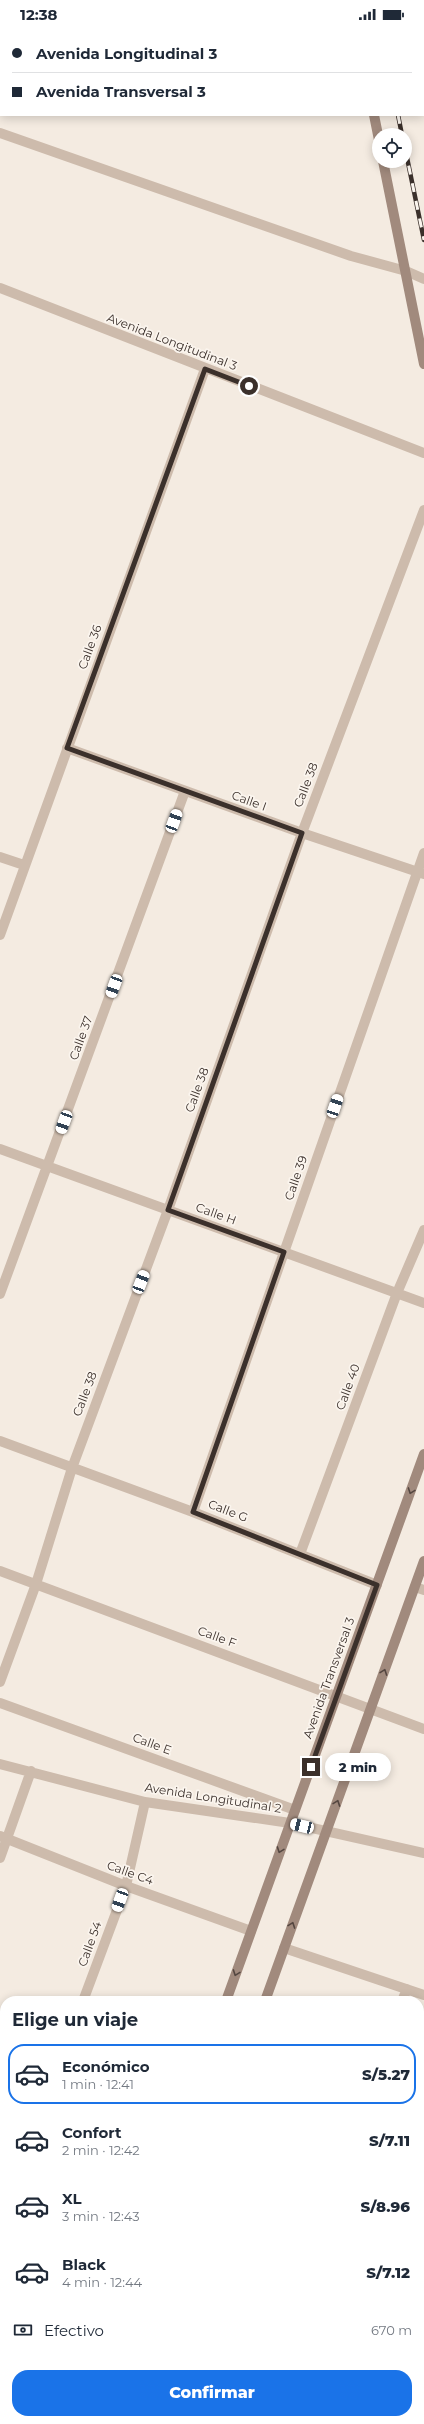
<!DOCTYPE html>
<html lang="es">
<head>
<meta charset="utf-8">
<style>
  body { margin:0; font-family:Montserrat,sans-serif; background:#f6f6f7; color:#1f2937; height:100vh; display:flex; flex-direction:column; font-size:15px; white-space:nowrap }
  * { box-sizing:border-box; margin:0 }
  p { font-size:13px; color:#747a83 }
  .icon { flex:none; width:22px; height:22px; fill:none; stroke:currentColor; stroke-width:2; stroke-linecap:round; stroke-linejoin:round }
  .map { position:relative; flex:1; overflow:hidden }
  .details { position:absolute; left:0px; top:1968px; width:424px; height:428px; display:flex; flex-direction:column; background:#fff; border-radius:16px 16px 0 0; box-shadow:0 2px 10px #0003 }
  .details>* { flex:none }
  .banner { position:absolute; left:0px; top:0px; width:424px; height:88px; box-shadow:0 2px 10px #0003; display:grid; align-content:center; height:88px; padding:0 12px; background:#fff }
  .buttons { position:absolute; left:372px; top:100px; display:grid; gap:8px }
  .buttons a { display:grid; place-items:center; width:40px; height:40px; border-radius:50%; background:#fff; box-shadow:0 2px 10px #0003; font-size:20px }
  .end { position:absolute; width:18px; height:18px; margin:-9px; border:5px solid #3b302b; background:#fff; box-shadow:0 0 0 2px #fff }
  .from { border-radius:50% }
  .bubble { position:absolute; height:28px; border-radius:14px; background:#fff; box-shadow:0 2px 10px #0003; font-size:13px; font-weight:800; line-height:28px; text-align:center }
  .car { position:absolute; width:12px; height:24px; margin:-12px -6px; border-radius:5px; box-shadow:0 0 3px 1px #0007; background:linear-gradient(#fff 24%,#345 0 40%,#fff 0 76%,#345 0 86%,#fff 0) }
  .banner b { display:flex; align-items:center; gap:14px; height:38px; font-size:15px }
  .banner b+b { border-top:1px solid #e0e1e3 }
  .banner i { width:10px; height:10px; background:#1f2937 }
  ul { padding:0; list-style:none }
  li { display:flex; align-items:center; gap:12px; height:60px; margin:0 8px 6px; padding:0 4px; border:2px solid transparent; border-radius:16px }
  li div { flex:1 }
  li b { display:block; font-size:15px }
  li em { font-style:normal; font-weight:800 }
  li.active { border-color:#1a73e8 }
  li>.icon { width:36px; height:36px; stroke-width:1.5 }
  h2 { padding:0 12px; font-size:18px; line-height:48px }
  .pay { display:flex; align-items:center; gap:10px; height:44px; padding:0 12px; font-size:15px }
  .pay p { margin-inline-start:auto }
  .button { display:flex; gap:8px; margin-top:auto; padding:8px 12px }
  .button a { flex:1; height:46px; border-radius:16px; background:#1a73e8; color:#fff; font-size:16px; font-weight:800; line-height:46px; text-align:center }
  .status { display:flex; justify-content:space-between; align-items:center; height:28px; padding:0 20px; background:#fff; direction:ltr }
  .status svg { height:11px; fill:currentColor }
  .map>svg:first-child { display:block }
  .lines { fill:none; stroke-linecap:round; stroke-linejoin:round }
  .street { stroke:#cdbbac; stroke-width:10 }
  .secondary { stroke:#a18a7d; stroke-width:10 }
  .rail-casing { stroke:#3b302b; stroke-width:4.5 }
  .rail { stroke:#fbf5ee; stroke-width:3; stroke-dasharray:9; stroke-linecap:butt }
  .oneway { stroke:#544640 }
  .route { stroke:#3b302b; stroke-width:5 }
  .labels { text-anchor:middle; stroke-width:3.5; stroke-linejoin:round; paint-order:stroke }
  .street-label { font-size:12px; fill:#3b302b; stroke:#fbf5ee }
</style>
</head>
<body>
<div class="status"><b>12:38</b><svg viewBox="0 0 49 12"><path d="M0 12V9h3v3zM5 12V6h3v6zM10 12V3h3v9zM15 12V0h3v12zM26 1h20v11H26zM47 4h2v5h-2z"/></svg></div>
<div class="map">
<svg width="424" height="2396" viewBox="0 0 424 2396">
  <rect width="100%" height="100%" fill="#f4ebe1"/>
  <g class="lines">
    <!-- street -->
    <path class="street" d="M423,6l1,4
      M0,105l351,123 55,15 18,8
      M0,260l424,165
      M67,720l235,85 122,41
      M0,829l24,8
      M0,907l205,-566
      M0,1121l424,154
      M0,1266l185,-503
      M0,1413l193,71 184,73
      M193,1484l231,-659
      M300,1526l97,-261 27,-63
      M0,1543l424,158
      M415,1559l9,3
      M0,1654l36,-98 36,-116 96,-258 134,-377 122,-323
      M0,1675l295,107
      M0,1736l145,38 145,21 134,30
      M0,1808l126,50 125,45
      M0,1830l31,-87
      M284,1920l140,47
      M83,1973l43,-115 19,-84
      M402,1973l5,-12
      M0,2198l5,-14
      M419,2232l5,-14
      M0,2234l5,2
      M419,2383l5,2
      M261,2396l1,-5
      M357,2396l2,-5"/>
    <!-- secondary -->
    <path class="secondary" d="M356,0l1,1
      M374,87l5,25
      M383,133l41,203
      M226,1973l198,-547
      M265,1973l159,-440
      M72,2396l2,-5
      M111,2396l2,-5"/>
    <!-- rail casing -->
    <g class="rail-casing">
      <path id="rail" d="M380,0v1
        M398,87l4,20
        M405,120l19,92"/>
    </g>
    <!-- rail -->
    <use href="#rail" class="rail"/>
  </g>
  <!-- one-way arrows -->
  <defs><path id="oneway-chevron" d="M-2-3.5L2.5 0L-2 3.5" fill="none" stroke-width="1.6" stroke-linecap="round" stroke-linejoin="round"/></defs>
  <g class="oneway">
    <use href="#oneway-chevron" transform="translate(411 1463) rotate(110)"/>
    <use href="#oneway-chevron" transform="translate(384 1644) rotate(-70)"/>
    <use href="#oneway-chevron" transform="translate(337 1775) rotate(-70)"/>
    <use href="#oneway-chevron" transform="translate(280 1822) rotate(110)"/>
    <use href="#oneway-chevron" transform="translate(292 1897) rotate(-70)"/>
    <use href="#oneway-chevron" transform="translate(236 1945) rotate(110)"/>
  </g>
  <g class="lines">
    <!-- route -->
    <path class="route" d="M249,358l-44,-17 -138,379 235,85 -134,377 116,42 -91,260 184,73 -66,182"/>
  </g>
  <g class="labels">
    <!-- street labels -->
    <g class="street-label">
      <text transform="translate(172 314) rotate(21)" y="4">Avenida Longitudinal 3</text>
      <text transform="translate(90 619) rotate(-70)" y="4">Calle 36</text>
      <text transform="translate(306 757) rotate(-69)" y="4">Calle 38</text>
      <text transform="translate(249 773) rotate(20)" y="4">Calle I</text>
      <text transform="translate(81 1010) rotate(-70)" y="4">Calle 37</text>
      <text transform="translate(197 1062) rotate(-70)" y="4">Calle 38</text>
      <text transform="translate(296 1150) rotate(-71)" y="4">Calle 39</text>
      <text transform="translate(216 1186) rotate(20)" y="4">Calle H</text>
      <text transform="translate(348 1359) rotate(-70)" y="4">Calle 40</text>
      <text transform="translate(85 1366) rotate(-69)" y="4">Calle 38</text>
      <text transform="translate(228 1483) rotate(21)" y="4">Calle G</text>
      <text transform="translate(217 1609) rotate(20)" y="4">Calle F</text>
      <text transform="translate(329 1650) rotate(-70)" y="4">Avenida Transversal 3</text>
      <text transform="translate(152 1716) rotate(20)" y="4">Calle E</text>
      <text transform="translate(213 1770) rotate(9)" y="4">Avenida Longitudinal 2</text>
      <text transform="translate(130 1845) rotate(20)" y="4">Calle C4</text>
      <text transform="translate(90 1916) rotate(-70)" y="4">Calle 54</text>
    </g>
  </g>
</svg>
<div class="buttons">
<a><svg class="icon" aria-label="locate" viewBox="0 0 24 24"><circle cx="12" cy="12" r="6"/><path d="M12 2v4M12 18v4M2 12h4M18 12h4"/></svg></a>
</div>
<i class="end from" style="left:249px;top:358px"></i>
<i class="end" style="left:311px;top:1739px"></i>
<div class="bubble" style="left:325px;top:1725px;width:66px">2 min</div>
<i class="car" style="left:174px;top:793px;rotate:20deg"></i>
<i class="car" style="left:114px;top:958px;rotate:200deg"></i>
<i class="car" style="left:335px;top:1078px;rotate:19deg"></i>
<i class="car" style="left:64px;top:1094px;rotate:200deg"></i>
<i class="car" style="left:141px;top:1254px;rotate:21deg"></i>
<i class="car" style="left:302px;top:1798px;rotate:284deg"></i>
<i class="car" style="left:120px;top:1872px;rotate:200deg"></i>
<div class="banner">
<b><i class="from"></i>Avenida Longitudinal 3</b>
<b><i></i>Avenida Transversal 3</b>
</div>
<section class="details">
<h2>Elige un viaje</h2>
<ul>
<li class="active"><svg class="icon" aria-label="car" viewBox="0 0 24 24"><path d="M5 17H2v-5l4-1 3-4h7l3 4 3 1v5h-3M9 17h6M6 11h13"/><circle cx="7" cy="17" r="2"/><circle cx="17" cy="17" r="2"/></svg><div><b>Económico</b><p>1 min · 12:41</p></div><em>S/5.27</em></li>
<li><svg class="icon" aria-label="car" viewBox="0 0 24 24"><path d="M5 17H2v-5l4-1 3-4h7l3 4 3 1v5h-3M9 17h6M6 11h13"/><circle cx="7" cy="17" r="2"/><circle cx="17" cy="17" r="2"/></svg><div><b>Confort</b><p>2 min · 12:42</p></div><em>S/7.11</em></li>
<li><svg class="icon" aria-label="car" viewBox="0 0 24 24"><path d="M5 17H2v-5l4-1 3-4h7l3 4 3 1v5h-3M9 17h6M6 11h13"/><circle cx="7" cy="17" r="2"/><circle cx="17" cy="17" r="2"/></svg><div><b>XL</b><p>3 min · 12:43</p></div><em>S/8.96</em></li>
<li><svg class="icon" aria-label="car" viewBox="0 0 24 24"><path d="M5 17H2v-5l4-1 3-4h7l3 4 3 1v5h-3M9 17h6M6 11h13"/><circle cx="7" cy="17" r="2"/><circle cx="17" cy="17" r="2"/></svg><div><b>Black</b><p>4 min · 12:44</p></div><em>S/7.12</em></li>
</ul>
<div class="pay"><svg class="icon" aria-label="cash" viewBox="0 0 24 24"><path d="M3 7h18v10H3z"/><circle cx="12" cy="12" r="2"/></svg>Efectivo<p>670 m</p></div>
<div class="button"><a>Confirmar</a></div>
</section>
</div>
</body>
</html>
